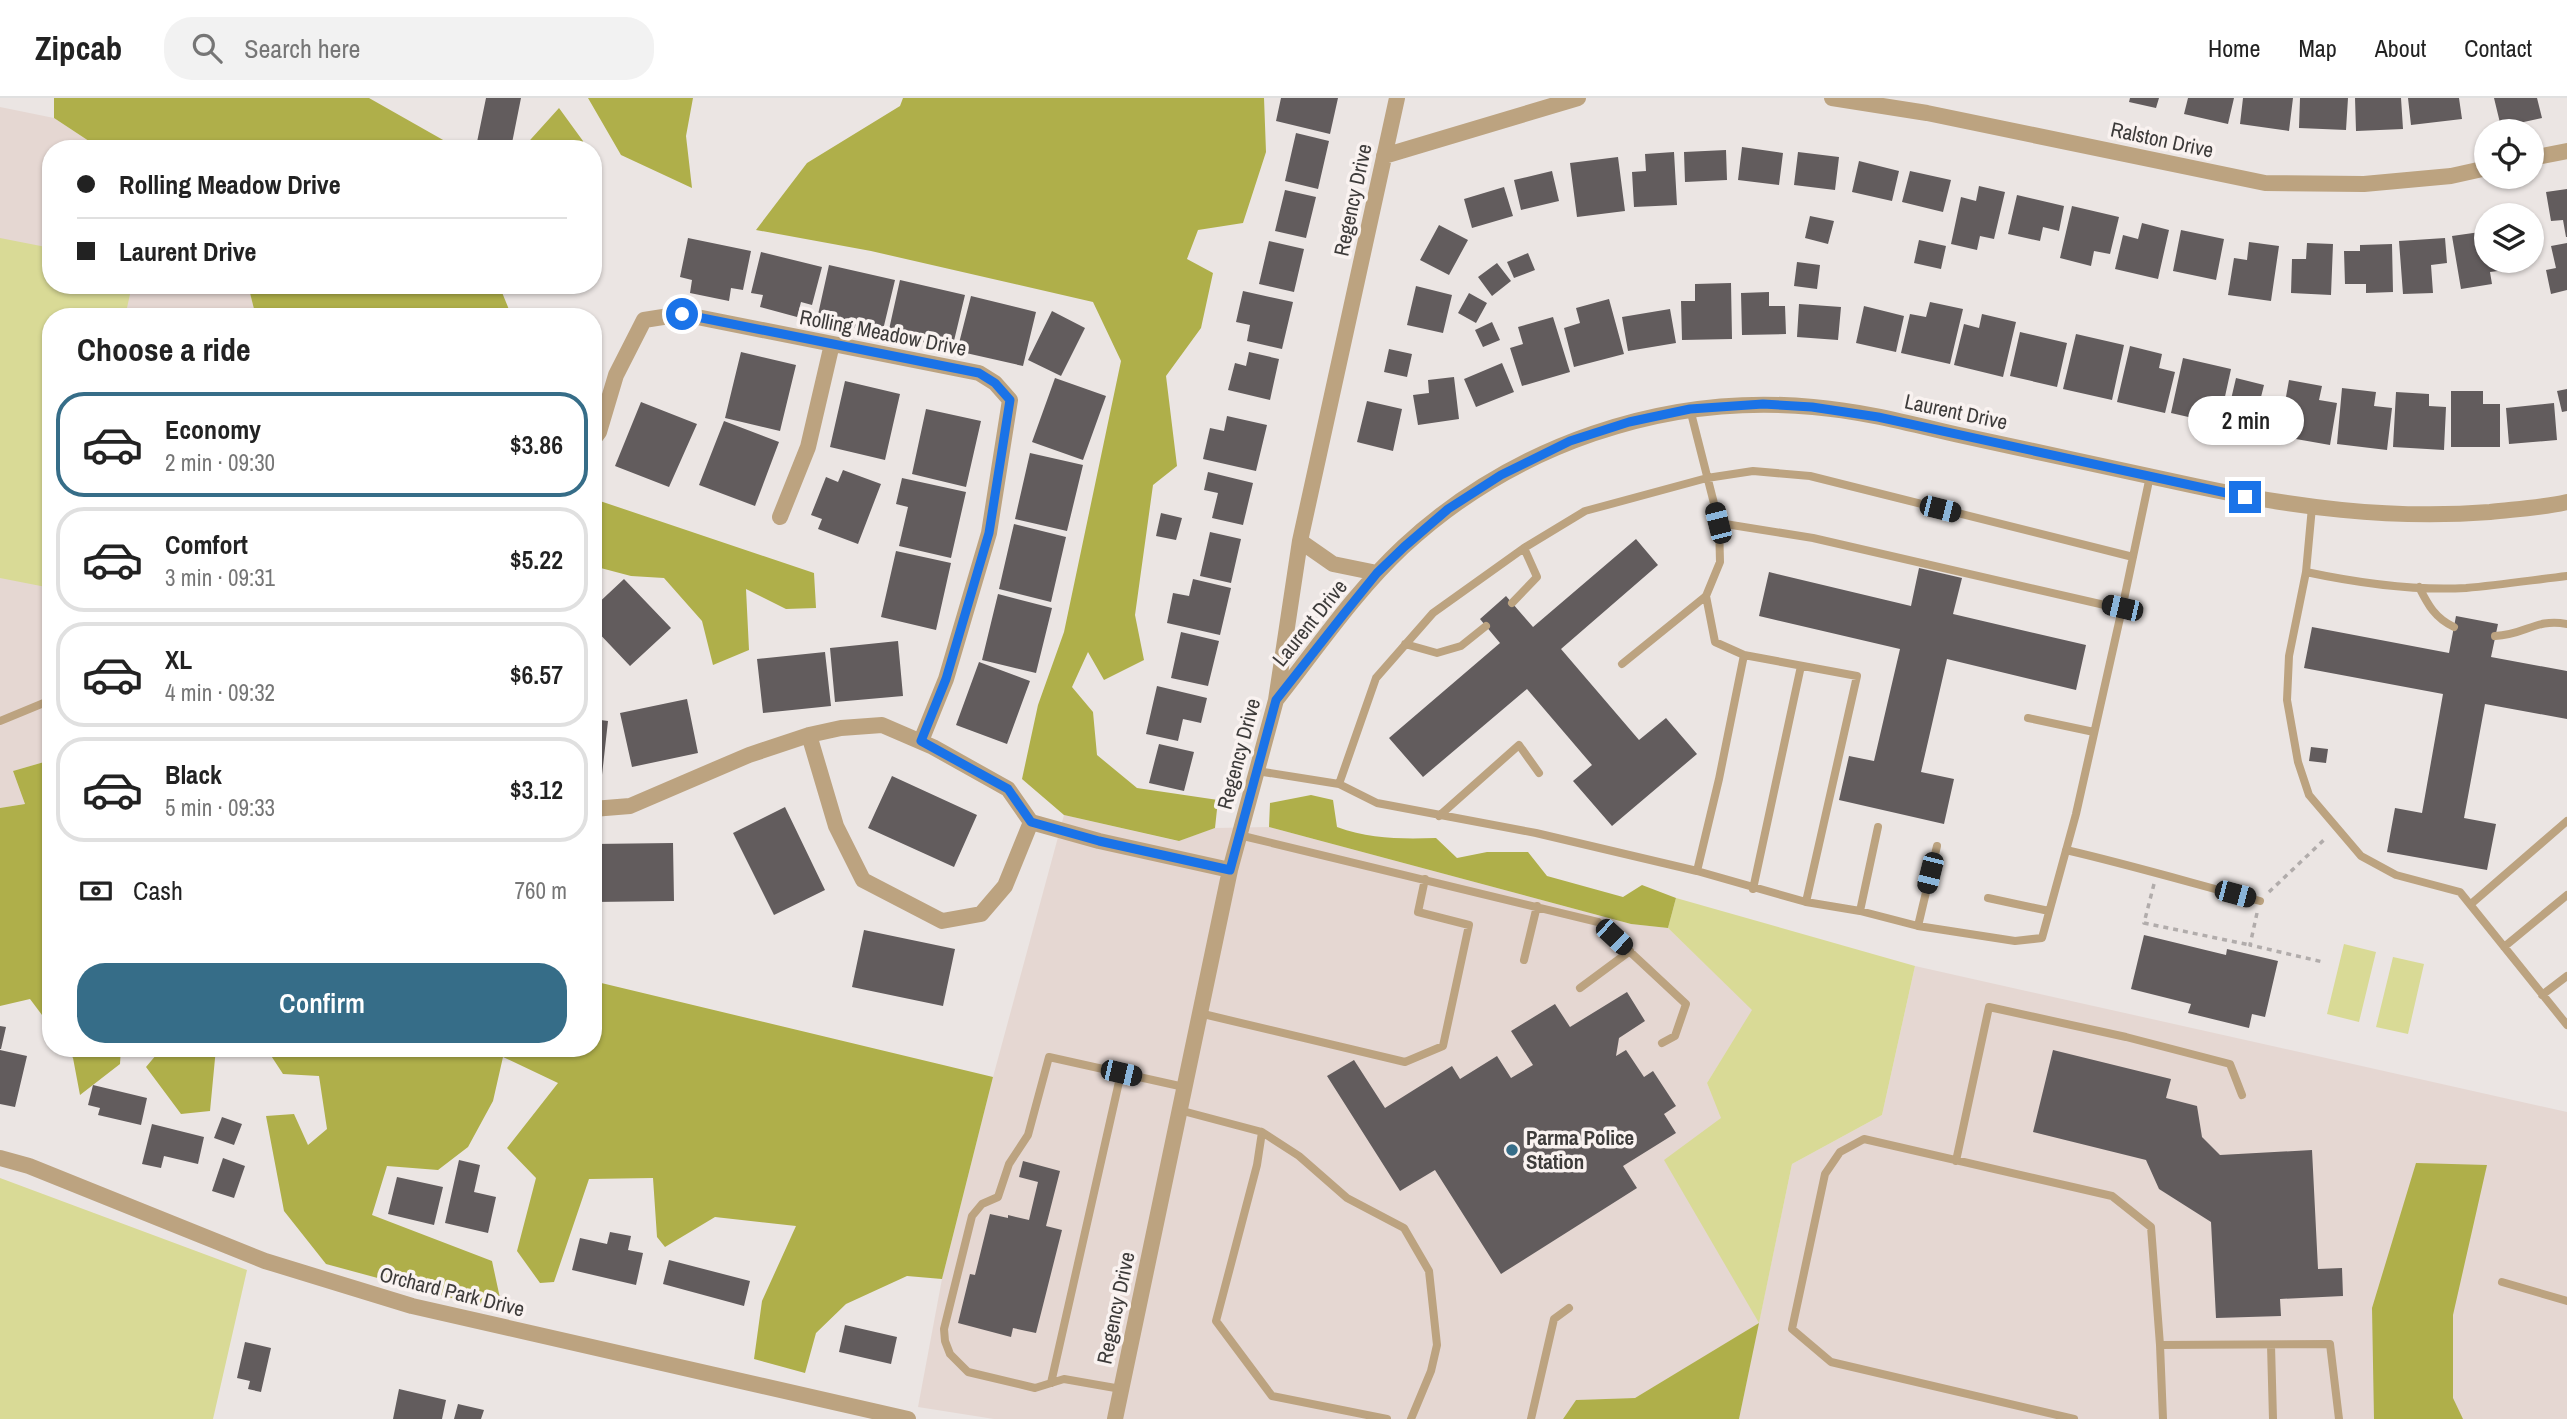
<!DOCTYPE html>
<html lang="en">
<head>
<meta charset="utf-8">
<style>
  body { margin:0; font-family:"Archivo Narrow",sans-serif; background:#f2f2f2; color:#222; height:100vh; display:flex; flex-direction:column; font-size:26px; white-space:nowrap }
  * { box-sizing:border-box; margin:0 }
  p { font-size:23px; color:#767676 }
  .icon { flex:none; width:38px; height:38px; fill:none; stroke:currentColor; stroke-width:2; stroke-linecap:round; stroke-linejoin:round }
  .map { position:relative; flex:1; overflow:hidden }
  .drawer { position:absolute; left:42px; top:210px; width:560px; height:749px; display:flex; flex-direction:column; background:#fff; border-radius:28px; box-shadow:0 2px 5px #0004 }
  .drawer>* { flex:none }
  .banner { position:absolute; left:42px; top:42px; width:560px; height:154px; border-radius:28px; box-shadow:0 2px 5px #0004; display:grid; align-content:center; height:154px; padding:0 35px; background:#fff }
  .tools { position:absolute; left:2474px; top:21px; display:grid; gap:14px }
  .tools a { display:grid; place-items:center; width:70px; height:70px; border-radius:50%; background:#fff; box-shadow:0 2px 5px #0004; font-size:35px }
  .end { position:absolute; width:32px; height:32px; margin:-16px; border:9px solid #1a73e8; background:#fff; box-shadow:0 0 0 4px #fff }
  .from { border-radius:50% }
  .bubble { position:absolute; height:49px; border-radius:24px; background:#fff; box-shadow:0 2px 5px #0004; font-size:23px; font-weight:600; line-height:49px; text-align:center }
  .car { position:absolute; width:21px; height:42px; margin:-21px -10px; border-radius:9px; box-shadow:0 0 5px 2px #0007; background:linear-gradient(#222 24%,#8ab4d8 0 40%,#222 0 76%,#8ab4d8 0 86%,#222 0) }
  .banner b { display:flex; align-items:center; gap:24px; height:66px; font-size:26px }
  .banner b+b { border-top:2px solid #e0e0e0 }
  .banner i { width:18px; height:18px; background:#222 }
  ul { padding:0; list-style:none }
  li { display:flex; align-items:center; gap:21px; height:105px; margin:0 14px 10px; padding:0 21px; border:4px solid #e0e0e0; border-radius:28px }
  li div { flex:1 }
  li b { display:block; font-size:26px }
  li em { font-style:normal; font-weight:600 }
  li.selected { border-color:#366d88 }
  li>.icon { width:63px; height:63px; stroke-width:1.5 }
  h2 { padding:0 35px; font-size:32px; line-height:84px }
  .pay { display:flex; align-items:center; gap:18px; height:77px; padding:0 35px; font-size:26px }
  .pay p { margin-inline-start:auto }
  .action { display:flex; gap:14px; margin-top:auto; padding:14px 35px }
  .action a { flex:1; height:80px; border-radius:28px; background:#366d88; color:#fff; font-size:28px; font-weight:600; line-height:80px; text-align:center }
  header { display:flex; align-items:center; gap:42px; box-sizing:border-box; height:98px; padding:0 35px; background:#fff; border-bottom:2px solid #e0e0e0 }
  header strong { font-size:33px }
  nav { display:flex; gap:38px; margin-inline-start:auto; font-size:24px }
  .search { width:490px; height:63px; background:#f2f2f2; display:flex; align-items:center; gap:18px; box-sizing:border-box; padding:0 24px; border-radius:28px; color:#767676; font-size:26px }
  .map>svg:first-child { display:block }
  .built { fill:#e5d7d2 }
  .green { fill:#d9da96 }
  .forest { fill:#afaf4a }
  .building { fill:#625c5d }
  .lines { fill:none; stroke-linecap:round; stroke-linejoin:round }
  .path { stroke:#b1acab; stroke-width:3.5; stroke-dasharray:5 5; stroke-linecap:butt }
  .service { stroke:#bca380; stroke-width:8 }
  .minor { stroke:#bca380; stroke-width:16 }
  .route { stroke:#1a73e8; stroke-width:9 }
  .poi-dot { fill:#366d88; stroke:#f9f2f0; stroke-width:2.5 }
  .labels { text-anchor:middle; stroke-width:7; stroke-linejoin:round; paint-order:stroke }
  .street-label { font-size:21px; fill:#3d3b3a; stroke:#f9f2f0 }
  .poi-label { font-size:21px; font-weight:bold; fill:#3d3b3a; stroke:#f9f2f0; text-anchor:start }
</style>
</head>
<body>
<header>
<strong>Zipcab</strong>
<div class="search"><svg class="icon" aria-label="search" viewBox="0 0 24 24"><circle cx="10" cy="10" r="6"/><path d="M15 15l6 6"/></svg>Search here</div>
<nav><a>Home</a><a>Map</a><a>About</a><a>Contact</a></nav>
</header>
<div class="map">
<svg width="2567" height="1321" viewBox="0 0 2567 1321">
  <rect width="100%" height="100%" fill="#ebe5e3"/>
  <!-- built -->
  <path class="built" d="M0,9l54,11 47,31h-50v136h197l8,32h-205v443l-38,11 12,33 -25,4z
    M1064,717l114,26 37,-13 54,-1 362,97 37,4 85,82 -46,73 15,35 37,204 33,-158 90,-49 33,-149 652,146v307h-828l19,-95 -123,74 -59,2 -13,19h-569l-76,-12 24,-128 51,-202z"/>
  <!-- green -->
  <path class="green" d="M0,140l51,10v37h81l-7,32h-74v271l-51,-10z
    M1676,800l239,68 -33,149 -90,49 -33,159 -95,-163 57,-42 -14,-35 45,-73 -84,-82z
    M2344,846l32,8 -17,70 -32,-8z
    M2393,859l31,7 -16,70 -32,-7z
    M0,1080l247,92 -34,149h-213z"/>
  <!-- forest -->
  <path class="forest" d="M54,0h315l90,51h-358l-47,-31z
    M588,0h105l-7,38 6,52 -71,-33z
    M903,0h361l2,54 -23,71 -45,7 -11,29 26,14 -12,55 -35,48 11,90 -24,19 -18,130 9,45 -40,20 -16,-28 -16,35 21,25 4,43 40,33 81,12 -3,28 -36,13 -115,-26 -42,-36 16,-74 26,-73 57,-271 -28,-59 -222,-51 -115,-21 51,-67 93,-57z
    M559,10l24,33 -3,8h-58z
    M248,187h251l13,32h-256z
    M597,402l217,73 2,35 -30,1 -40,-20 3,61 -36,15 -11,-44 -38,-43 -33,-2 -38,-10v-43z
    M51,662v267l-21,-28 -30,7v-198l25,-4 -12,-33z
    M1311,697l22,5 4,27c33,12 64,12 99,11l21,20 30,-6h41l19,24 76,21 19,-12 34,13 -8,30 -37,-4 -362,-97 1,-24z
    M593,883l400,96 -51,202 -35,-3 -61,28 -30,29 -11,40 -51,-14 8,-58 34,-75 -81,-9 -50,30 -8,-10 -4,-59 -64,1 -35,103 -14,1 -23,-32 19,-73 -29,-30 51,-65 -55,-26 -10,44 -25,46 -30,23 -51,-4 -15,49 120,46 11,51 -177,-48 -42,-53 -18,-95 28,-2 14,31 19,-16 -8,-53 -36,-2 -17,-26h327z
    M66,950h55l-1,16 -40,31 -7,-37z
    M162,950h54l-6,63 -29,3 -35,-47z
    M2416,1065l71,2 -34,150v83l10,21h-89l-2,-111z
    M1759,1225l-20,96h-176l13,-19 59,-2z"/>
  <!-- building -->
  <path class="building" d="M486,0h35l-10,50 -34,-6z
    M1281,0h57l-8,36 -54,-13z
    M2130,0h29l-3,10 -27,-6z
    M2188,0h46l-6,26 -44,-10z
    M2243,0h50l-4,33 -49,-7z
    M2300,0h48l-2,32 -47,-2z
    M2355,0h46l2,31 -47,2z
    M2408,0h51l3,21 -51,6z
    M2494,0h43l5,20 -41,9z
    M1296,35l33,8 -11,48 -33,-8z
    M1742,49l41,6 -4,32 -41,-5z
    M1726,52l1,30 -42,2 -1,-30z
    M1674,54l3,53 -43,2 -2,-35 14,-1 -1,-17z
    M1798,54l41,5 -4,33 -41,-5z
    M1618,59l7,54 -48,6 -7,-54z
    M1859,63l40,10 -7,30 -40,-9z
    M1552,73l7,30 -38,9 -7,-30z
    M1910,73l41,9 -8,32 -41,-10z
    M1979,88l26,6 -11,47 -14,-3 -3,14 -26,-6 10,-47 15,4z
    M1504,89l9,29 -41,12 -8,-29z
    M2567,91v48h-1l-3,-17 -12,1 -5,-29z
    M1285,92l31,7 -10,41 -31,-7z
    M2017,97l47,11 -5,25 -16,-4 -3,14 -32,-7z
    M2072,108l47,11 -9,37 -16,-3 -3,15 -31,-8z
    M1810,118l24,5 -6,23 -23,-6z
    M2142,125l27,7 -11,49 -43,-10 8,-34 15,4z
    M1439,127l29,15 -19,35 -29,-15z
    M2181,132l43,9 -8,41 -43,-9z
    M2487,133v30h18l1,9 -16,2 2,12 -31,5 -9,-53z
    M688,140l63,13 -8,39 -12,-2 -2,13 -39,-8 2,-13 -12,-3z
    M2445,140l2,25 -16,2 2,28 -30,1 -4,-53z
    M1919,142l27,6 -5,23 -27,-6z
    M1269,143l35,8 -10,43 -35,-8z
    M2249,144l30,4 -8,55 -43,-6 6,-37 13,2z
    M2307,145l26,1 -2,51 -40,-2 1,-34h14z
    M2567,145v47l-16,4 -5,-24 10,-2 -5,-22z
    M2392,146l1,48 -27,1v-9h-21l-1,-33h16v-6z
    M761,154l61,15 -10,38 -11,-3 -4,15 -37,-10 3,-12 -12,-2z
    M1528,155l7,17 -21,8 -7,-16z
    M1797,164l23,3 -3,24 -23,-3z
    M1497,165l14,18 -19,15 -14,-19z
    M829,167l66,15 -13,54 -65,-15z
    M900,182l65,15 -13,54 -64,-15z
    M1731,185l1,56 -50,1 -1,-39h14v-17z
    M1416,188l36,9 -9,38 -36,-8z
    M1243,193l50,11 -11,47 -35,-8 3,-16 -14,-3z
    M1769,194v14h16l1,28 -44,1 -1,-42z
    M1469,195l18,10 -11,20 -18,-10z
    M971,198l65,16 -13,54 -66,-15z
    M1609,201l15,55 -50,13 -10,-39 16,-5 -4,-15z
    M1930,204l33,7 -13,55 -49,-11 9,-39 16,3z
    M1799,206l42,3 -3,33 -41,-3z
    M1864,208l40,10 -8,36 -40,-9z
    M1670,211l6,34 -48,8 -6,-34z
    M1052,213l33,17 -24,48 -33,-16z
    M1982,216l34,8 -13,55 -49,-12 10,-41 15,4z
    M1553,219l17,55 -48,14 -12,-38 13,-4 -5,-17z
    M1492,224l8,18 -17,7 -8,-17z
    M2020,234l47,11 -10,44 -47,-11z
    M2076,236l48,11 -12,55 -49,-11z
    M2130,248l32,8 -3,14 16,4 -10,41 -48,-11z
    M1389,251l23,5 -5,23 -23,-5z
    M741,254l55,13 -16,66 -55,-13z
    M1249,254l30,7 -9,41 -42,-10 7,-27 11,3z
    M2183,260l48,11 -12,55 -48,-11z
    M1502,265l12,29 -38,15 -12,-28z
    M1454,279l5,42 -41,6 -5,-30 16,-2 -1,-13z
    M1055,280l51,18 -23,64 -51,-18z
    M2236,280l28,7 -3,12 19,5 -7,33 -48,-10z
    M2289,282l33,6 -3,14 18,3 -7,42 -51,-9z
    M845,283l55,13 -15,66 -55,-13z
    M2342,290l34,4 -2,14 18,2 -5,42 -50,-6z
    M2567,291v22l-5,1 -5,-21z
    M2451,293h32v13h17v43h-49z
    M2396,294l33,2v12l17,1 -2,43 -51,-3z
    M1367,303l35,8 -9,42 -36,-9z
    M641,304l56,22 -28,63 -54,-21z
    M2554,305l3,37 -48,4 -3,-36z
    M926,311l55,12 -15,66 -54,-13z
    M1227,318l40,9 -11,46 -53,-12 7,-31 14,3z
    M724,323l55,21 -24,64 -56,-21z
    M1030,355l53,12 -16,66 -52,-12z
    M843,372l38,14 -23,60 -40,-15 4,-10 -11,-4 15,-38 12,5z
    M1208,374l45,11 -10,42 -31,-7 6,-25 -14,-3z
    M902,380l64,14 -15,66 -52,-12 9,-39 -12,-3z
    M1161,415l21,5 -6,22 -20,-4z
    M1014,426l52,13 -15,65 -52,-13z
    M1210,434l31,7 -10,44 -31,-7z
    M1636,441l22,26 -97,84 78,91 27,-22 31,36 -85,72 -39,-45 19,-16 -65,-76 -104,88 -34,-39 111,-95 -20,-24 26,-23 27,31z
    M896,453l55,12 -15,67 -55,-13z
    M1919,470l43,10 -9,36 133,31 -10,45 -129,-31 -26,113 33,7 -10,45 -105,-24 10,-44 25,5 26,-112 -141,-33 10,-44 142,34z
    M624,481l47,49 -41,38 -37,-39v-19z
    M1193,481l38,9 -11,47 -53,-12 6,-30 16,3z
    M998,496l54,14 -16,65 -54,-13z
    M2456,518l42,8 -7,33 76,14v48l-82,-15 -21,114 32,6 -9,46 -100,-18 8,-44 27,5 21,-119 -139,-26 8,-41 137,26z
    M1181,534l38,9 -11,45 -37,-8z
    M898,543l5,55 -68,6 -5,-54z
    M825,554l6,54 -68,7 -6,-54z
    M979,564l51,19 -23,63 -51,-19z
    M1157,588l50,12 -6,25 -18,-4 -5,22 -32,-7z
    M687,601l11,54 -66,14 -12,-54z
    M593,621l15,2 -6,54 -9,-1z
    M1159,646l35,8 -10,39 -35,-8z
    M2311,649l17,2 -2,14 -17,-2z
    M892,678l85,39 -23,52 -86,-39z
    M785,709l40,83 -51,25 -41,-82z
    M673,745l1,58 -81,1v-58z
    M864,832l91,19 -12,57 -91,-19z
    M2144,837l82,20 1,-6 51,12 -13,56 -13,-3 -3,14 -61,-15 3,-9 -60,-15z
    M1627,894l18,29 -26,17 -3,18 10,-6 18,27 9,-6 23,35 -12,8 12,19 -53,33 14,22 -136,86 -66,-104 -35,21 -73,-115 27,-16 31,48 67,-42 8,13 37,-23 14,22 22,-13 -22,-34 44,-27 15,23z
    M0,928l6,1 -5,22h-1z
    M0,952l27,6 -12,51 -15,-3z
    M2053,952l118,29 -5,19 31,8 5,31 18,18 92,-5 6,119 24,-1 1,28 -63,3 1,17 -65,2 -5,-96 -52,-33 -13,-29 -113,-28z
    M93,987l54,13 -6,27 -43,-10 2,-7 -12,-3z
    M222,1019l20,7 -8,21 -20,-7z
    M152,1026l52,13 -6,27 -34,-8 -3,12 -19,-4z
    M223,1060l22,8 -11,32 -22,-7z
    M459,1062l21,5 -6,27 22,5 -8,36 -43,-10z
    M1023,1063l37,10 -14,55 16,4 -26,103 -23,-5 -2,9 -53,-14 12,-49 5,1 15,-61 18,4v-3l21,5 9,-38 -19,-5z
    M397,1079l46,10 -9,38 -46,-11z
    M610,1134l21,4 -3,14 15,3 -7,32 -64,-15 8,-32 27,6z
    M669,1162l81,21 -6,25 -81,-22z
    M845,1227l52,12 -6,27 -52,-12z
    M245,1244l26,6 -10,44 -13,-3 2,-8 -13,-3z
    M399,1291l47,11 -4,19h-49z
    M458,1306l26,6 -3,9h-27z"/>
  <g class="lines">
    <!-- path -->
    <path class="path" d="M2154,786l-10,39 106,22
      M2269,794l58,-55
      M2257,815l-7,32 73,17"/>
    <!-- service -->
    <path class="service" d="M1690,311l29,114 94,15 309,71 28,-133
      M2312,409l-6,65c52,11 107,19 160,16 34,-3 67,-8 101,-12
      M2306,474l-17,84 -2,44 11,62 11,33 52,61 35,19 64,17 107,133
      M2419,489c9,18 16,31 35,40
      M1706,498l9,46 29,13 113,21 -51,226
      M1512,505l25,-26 -13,-29
      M2495,538c31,-1 40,-18 72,-12
      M1405,546l32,9 24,-7 25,-20
      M1744,557l-25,124 -22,92 109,31 54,9 58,15 97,15 27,-3 34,-124 46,-205
      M1622,566l84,-68 14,-34 -1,-39
      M2028,620l66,14
      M0,623l51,-21
      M1257,673l82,13 37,-106 57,-65 91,-65 61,-37 122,-33 46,-7 57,5 323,81
      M1339,686l38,19 159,30 161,38
      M1439,718l80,-71 20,28
      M1239,737l359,87 88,82 -11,32 -13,7
      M2066,752c65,15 129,34 194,51
      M1753,791l48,-223
      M1988,800l61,13
      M2471,806l96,-83
      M1860,813l18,-84
      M1918,828l19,-80
      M2504,849l63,-52
      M1524,862l13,-54
      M1580,890l50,-37
      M2542,897l25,-19
      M1199,915l206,49 38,-16 26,-121 -51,-13 7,-33
      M1179,1012l83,22 -5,33 -41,156 56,75 115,23
      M1262,1034l37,24 48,42 57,30 25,43 8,74 -6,26 -20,48
      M1956,1063l33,-154 137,30 104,27 12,31
      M2502,1184l65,19
      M2271,1247l2,74
      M1051,1285l70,-310
      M1121,1291l-57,-10 -29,9 -67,-16 -18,-18 -5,-13 -1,-12 28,-113 10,-12 16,-7 11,-33 19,-29 21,-78 135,30
      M1531,1321l23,-100 15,-11
      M2074,1321l-243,-57 -39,-33 33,-155 15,-22 24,-13 248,57 39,31 9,118
      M2163,1321l-3,-74 170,-1 9,75"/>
    <!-- minor -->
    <path class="minor" d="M1832,0l95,15 338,70 99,1 87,-8 36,-8
      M1384,58l194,-58
      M2532,60l35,-7
      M593,342l6,-8 17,-57 28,-55 38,-6 297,59 16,10 15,17 -21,133 -43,146 -25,62
      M780,419l28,-70 24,-103
      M1300,443l33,23 44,9
      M1276,602c41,-52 79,-108 127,-153 110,-102 261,-154 410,-140 49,4 98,17 146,28 79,17 157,34 236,51 97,21 195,34 295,26 26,-3 51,-4 77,-10
      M809,637l27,91 27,54 79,41 39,-7 24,-28 26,-64
      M593,711l37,-3 119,-51 60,-20 32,-7 41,-3 51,22 75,42 23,33 68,19 131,29
      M0,1060l29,8 236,95 147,45 496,113
      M1115,1321l115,-549 46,-170 24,-159 97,-443"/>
  </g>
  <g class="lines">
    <!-- route -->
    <path class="route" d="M682,216l297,59 16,10 15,17 -21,133 -43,146 -25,62 87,48 23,33 68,19 131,29 46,-170 67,-85 34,-42 27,-26 44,-38 53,-34 69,-34 59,-19 61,-13 73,-5 49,3 66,10 367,80"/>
  </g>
  <!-- markers -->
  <circle class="poi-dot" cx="1512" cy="1052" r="7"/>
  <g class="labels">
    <!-- street labels -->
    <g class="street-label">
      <text transform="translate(2162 42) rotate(12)" y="7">Ralston Drive</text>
      <text transform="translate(1353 102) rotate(-78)" y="7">Regency Drive</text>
      <text transform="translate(883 235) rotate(11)" y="7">Rolling Meadow Drive</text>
      <text transform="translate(1956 314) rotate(12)" y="7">Laurent Drive</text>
      <text transform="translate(1310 525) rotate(-51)" y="7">Laurent Drive</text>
      <text transform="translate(1239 656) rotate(-75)" y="7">Regency Drive</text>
      <text transform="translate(452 1194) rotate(14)" y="7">Orchard Park Drive</text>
      <text transform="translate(1116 1210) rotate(-78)" y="7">Regency Drive</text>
    </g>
    <!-- poi labels -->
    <g class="poi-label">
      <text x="1526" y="1047">Parma Police<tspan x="1526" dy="24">Station</tspan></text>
    </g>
  </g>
</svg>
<div class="tools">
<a><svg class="icon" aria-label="locate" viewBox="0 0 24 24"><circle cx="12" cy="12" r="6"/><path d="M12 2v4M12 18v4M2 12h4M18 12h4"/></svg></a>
<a><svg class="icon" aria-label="layers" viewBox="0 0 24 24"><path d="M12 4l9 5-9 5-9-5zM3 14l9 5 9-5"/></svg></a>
</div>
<i class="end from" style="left:682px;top:216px"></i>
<i class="end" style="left:2245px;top:399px"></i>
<div class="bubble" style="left:2188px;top:298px;width:116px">2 min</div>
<i class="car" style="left:1940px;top:411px;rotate:104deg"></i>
<i class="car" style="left:1718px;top:425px;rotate:346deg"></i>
<i class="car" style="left:2122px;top:510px;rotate:283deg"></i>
<i class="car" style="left:1930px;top:775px;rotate:194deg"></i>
<i class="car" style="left:2235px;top:796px;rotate:105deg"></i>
<i class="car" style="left:1614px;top:839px;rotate:133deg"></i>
<i class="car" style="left:1121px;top:975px;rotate:103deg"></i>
<div class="banner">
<b><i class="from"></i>Rolling Meadow Drive</b>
<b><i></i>Laurent Drive</b>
</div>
<section class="drawer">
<h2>Choose a ride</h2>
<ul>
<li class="selected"><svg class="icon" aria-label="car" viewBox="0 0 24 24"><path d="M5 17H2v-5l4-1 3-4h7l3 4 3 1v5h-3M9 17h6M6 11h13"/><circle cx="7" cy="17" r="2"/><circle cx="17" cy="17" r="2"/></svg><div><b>Economy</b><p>2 min · 09:30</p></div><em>$3.86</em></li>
<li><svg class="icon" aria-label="car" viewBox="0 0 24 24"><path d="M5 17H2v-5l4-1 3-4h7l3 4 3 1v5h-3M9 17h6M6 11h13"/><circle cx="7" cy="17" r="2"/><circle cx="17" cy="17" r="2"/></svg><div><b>Comfort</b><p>3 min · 09:31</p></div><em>$5.22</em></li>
<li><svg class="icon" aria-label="car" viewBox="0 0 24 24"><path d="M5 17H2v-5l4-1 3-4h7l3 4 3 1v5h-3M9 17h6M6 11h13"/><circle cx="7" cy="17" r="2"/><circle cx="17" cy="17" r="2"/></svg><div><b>XL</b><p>4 min · 09:32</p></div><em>$6.57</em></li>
<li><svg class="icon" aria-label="car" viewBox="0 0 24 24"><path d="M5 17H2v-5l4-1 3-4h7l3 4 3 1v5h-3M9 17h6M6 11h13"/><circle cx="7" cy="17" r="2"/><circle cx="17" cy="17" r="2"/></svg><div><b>Black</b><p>5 min · 09:33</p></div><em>$3.12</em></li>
</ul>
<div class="pay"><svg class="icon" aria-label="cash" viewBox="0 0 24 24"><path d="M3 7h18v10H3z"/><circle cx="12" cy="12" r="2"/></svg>Cash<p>760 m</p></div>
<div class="action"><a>Confirm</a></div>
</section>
</div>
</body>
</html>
